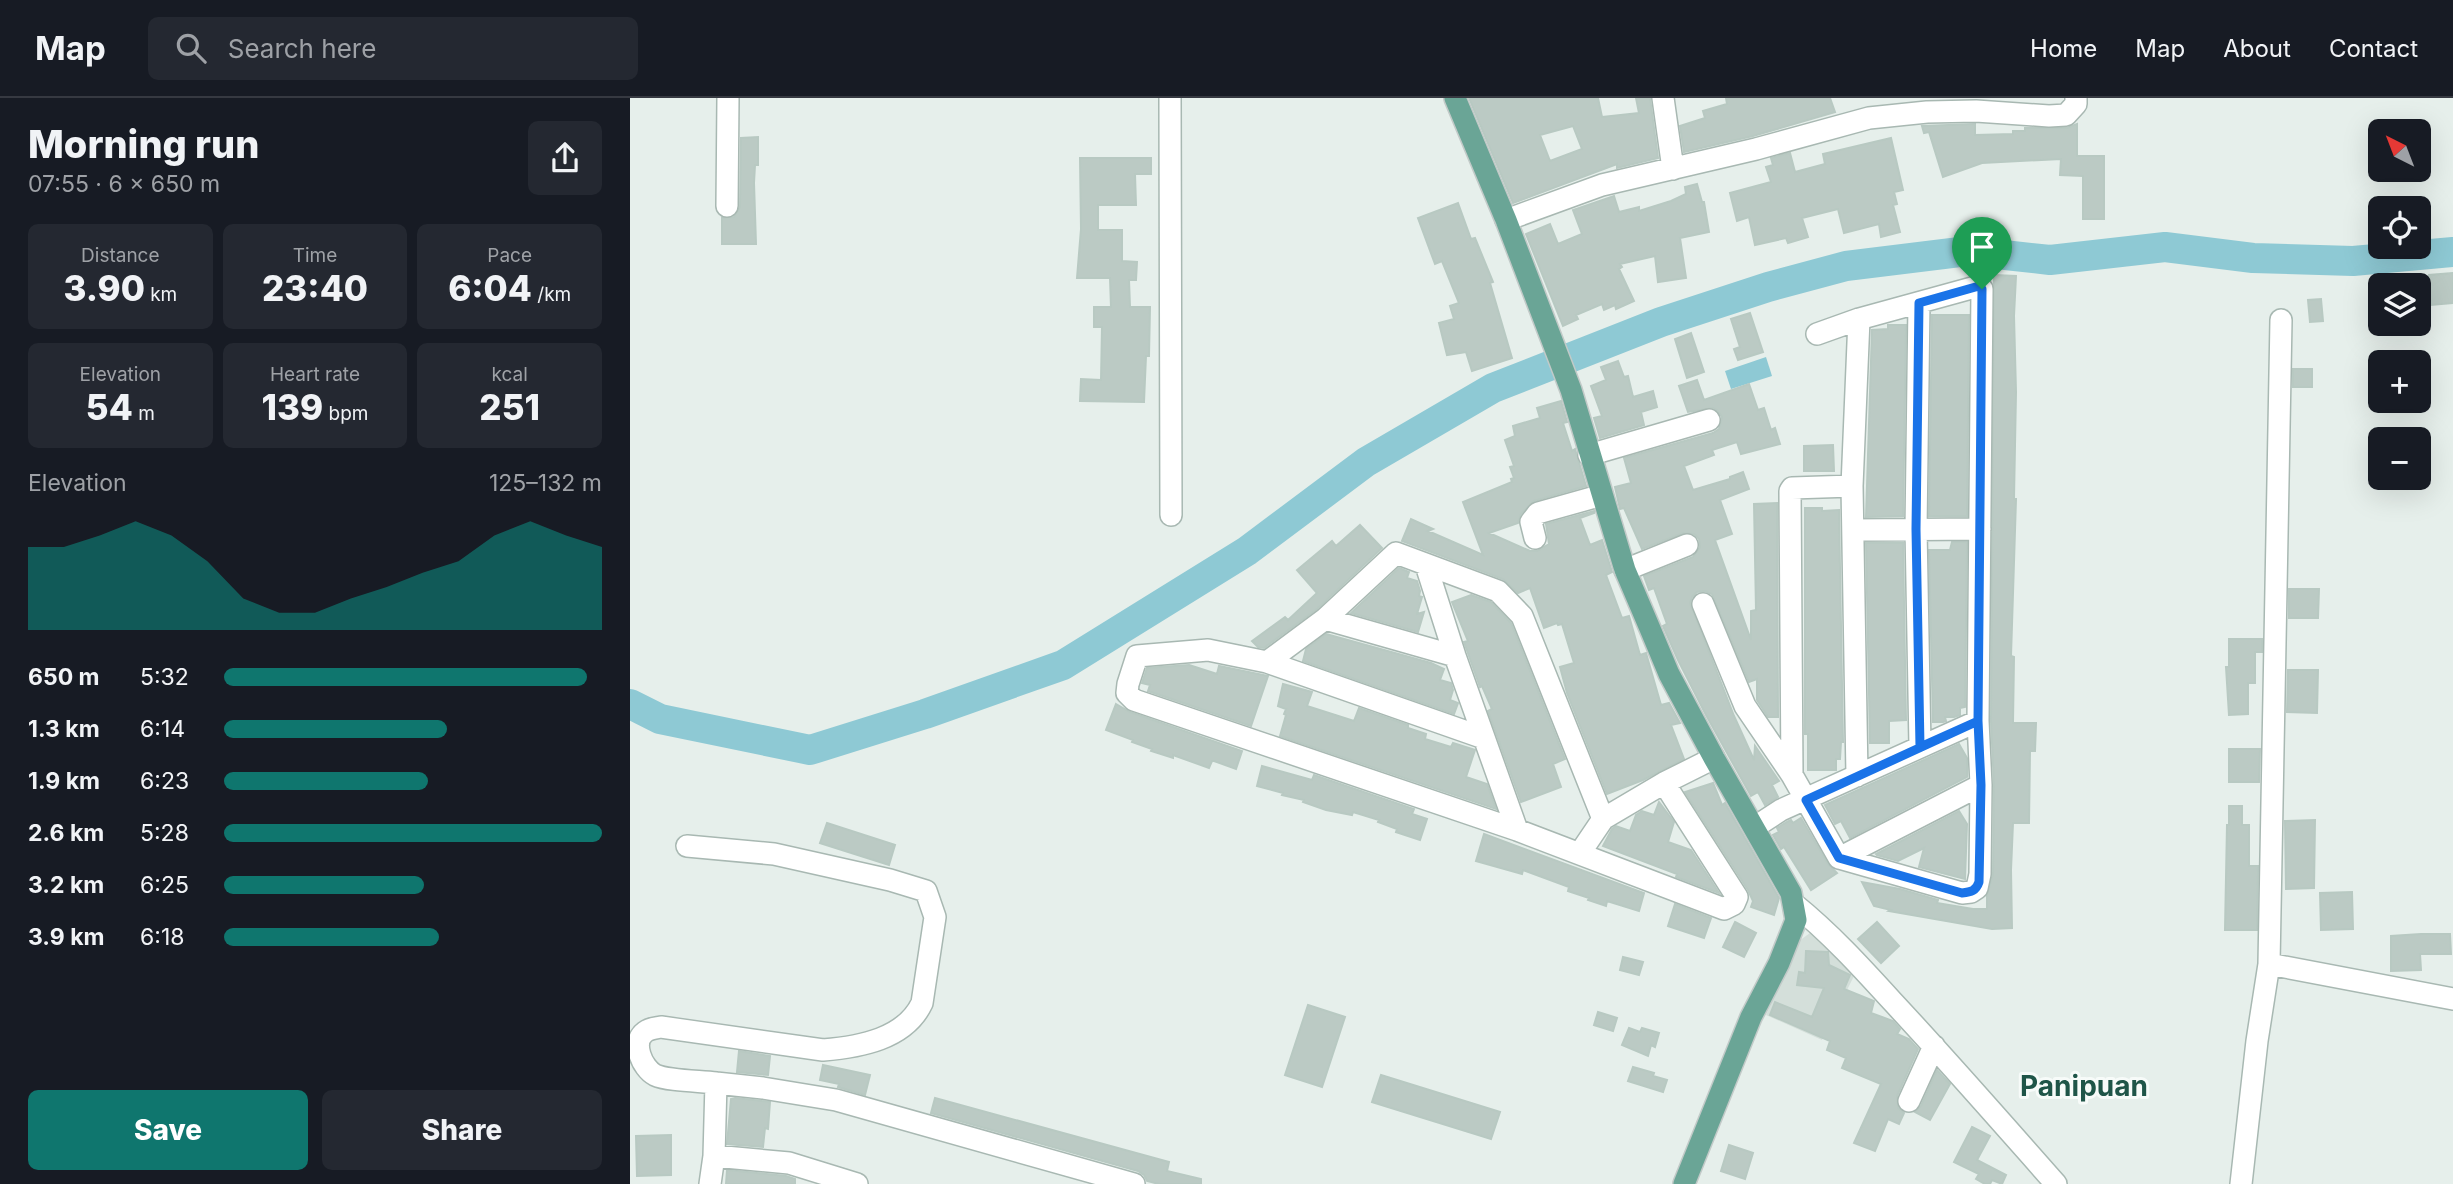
<!DOCTYPE html>
<meta charset="utf-8">
<style>
:root{--surface:#171b24;--page:#242831;--text:#f1f3f6;--muted:#9ea1a6;--line:#363941;--accent:#0f766e}
body{margin:0;font-family:Inter,sans-serif;background:var(--page);color:var(--text);height:100vh;display:flex;flex-direction:column;font-size:26px;white-space:nowrap}
*{box-sizing:border-box;margin:0}
p{font-size:23px;color:var(--muted)}
.icon{flex:none;width:38px;height:38px;fill:none;stroke:currentColor;stroke-width:2;stroke-linecap:round;stroke-linejoin:round}
.map{position:relative;flex:1;overflow:hidden}
.details{display:flex;flex-direction:column;background:var(--surface);width:630px}
.details>*{flex:none}
.needle{width:46px;rotate:318deg}
.tools{position:absolute;left:1738px;top:21px;display:grid;gap:14px}
.tools a{display:grid;place-items:center;width:63px;height:63px;border-radius:10px;background:var(--surface);box-shadow:0 7px 28px #0002;font-size:35px}
.pin{position:absolute;display:grid;place-items:center;width:60px;height:60px;color:#fff;margin:-72px -30px;border-radius:50% 50% 50% 0;rotate:-45deg;box-shadow:0 0 7px #0007}
.pin .icon{rotate:45deg}
.round{display:grid;place-items:center;flex:none;width:74px;height:74px;border-radius:10px;background:var(--page)}
.headline{display:flex;align-items:center;justify-content:space-between;height:119px;padding:0 28px}
h1{font-size:38px;font-weight:800;line-height:52px}
.figures{display:grid;grid-template-columns:repeat(3,1fr);gap:10px;height:119px;padding:7px 28px}
.figures div{display:grid;align-content:center;border-radius:10px;background:var(--page);text-align:center}
.figures b{font-size:35px;font-weight:800}
.figures small{font-size:19px;font-weight:400}
.figures p{font-size:19px}
.chart{height:196px;padding:14px 28px}
.chart p{display:flex;justify-content:space-between}
.chart svg{width:100%;height:126px;margin-top:7px;fill:var(--accent);opacity:.7}
.button{display:flex;gap:14px;margin-top:auto;padding:14px 28px}
.button a{flex:1;height:80px;border-radius:10px;background:var(--accent);color:#fff;font-size:28px;font-weight:800;line-height:80px;text-align:center}
.button a+a{background:var(--page);color:var(--text)}
ul{padding:0 28px;list-style:none;font-size:23px}
li{display:grid;grid-template-columns:112px 84px 1fr;align-items:center;height:52px}
li i{height:18px;border-radius:9px;background:var(--accent)}
header{display:flex;align-items:center;gap:42px;box-sizing:border-box;height:98px;padding:0 35px;background:var(--surface);border-bottom:2px solid var(--line)}
header strong{font-size:33px}
nav{display:flex;gap:38px;margin-inline-start:auto;font-size:24px}
.search{width:490px;height:63px;background:var(--page);display:flex;align-items:center;gap:18px;box-sizing:border-box;padding:0 24px;border-radius:10px;color:var(--muted);font-size:26px}
main{display:flex;flex:1;min-height:0}
.map>svg:first-child{display:block}
.built{fill:#d4dfda}
.water{fill:#8ec9d4}
.lines{fill:none;stroke-linecap:round;stroke-linejoin:round}
.river{stroke:#8ec9d4;stroke-width:30}
.building{fill:#bbcac4;stroke:#b8c9c2;stroke-width:2;fill-rule:evenodd}
.minor-casing{stroke:#a8b8b2;stroke-width:24}
.major-casing{stroke:#c2cac8;stroke-width:24}
.minor{stroke:#fff;stroke-width:21}
.major{stroke:#6aa596;stroke-width:21}
.route-casing{stroke:#fff;stroke-width:14}
.route{stroke:#1a73e8;stroke-width:9}
.labels{text-anchor:middle;stroke-width:6;stroke-linejoin:round;paint-order:stroke}
.quarter-label{font-size:28px;font-weight:bold;fill:#1f5548;stroke:#f7fbf9}
</style>
<header>
<strong>Map</strong>
<div class="search"><svg class="icon" aria-label="search" viewBox="0 0 24 24"><circle cx="10" cy="10" r="6"/><path d="M15 15l6 6"/></svg>Search here</div>
<nav><a>Home</a><a>Map</a><a>About</a><a>Contact</a></nav>
</header>
<main>
<section class="details">
<div class="headline"><div><h1>Morning run</h1><p>07:55 · 6 × 650 m</p></div><a class="round"><svg class="icon" aria-label="share" viewBox="0 0 24 24"><path d="M12 15V3M7 8l5-5 5 5M5 13v7h14v-7"/></svg></a></div>
<div class="figures">
<div><p>Distance</p><b>3.90<small> km</small></b></div>
<div><p>Time</p><b>23:40</b></div>
<div><p>Pace</p><b>6:04<small> /km</small></b></div>
</div>
<div class="figures">
<div><p>Elevation</p><b>54<small> m</small></b></div>
<div><p>Heart rate</p><b>139<small> bpm</small></b></div>
<div><p>kcal</p><b>251</b></div>
</div>
<div class="chart"><p><span>Elevation</span>125–132 m</p>
<svg viewBox="0 0 160 44" preserveAspectRatio="none"><path d="M0 44V15L10 15L20 11L30 6L40 11L50 20L60 33L70 38L80 38L90 33L100 29L110 24L120 20L130 11L140 6L150 11L160 15V44z"/></svg>
</div>
<ul>
<li><b>650 m</b>5:32<i style="width:96%"></i></li>
<li><b>1.3 km</b>6:14<i style="width:59%"></i></li>
<li><b>1.9 km</b>6:23<i style="width:54%"></i></li>
<li><b>2.6 km</b>5:28<i style="width:100%"></i></li>
<li><b>3.2 km</b>6:25<i style="width:53%"></i></li>
<li><b>3.9 km</b>6:18<i style="width:57%"></i></li>
</ul>
<div class="button"><a>Save</a><a>Share</a></div>
</section>
<div class="map">
<svg width="1823" height="1086" viewBox="0 0 1823 1086">
<rect width="100%" height="100%" fill="#e6efeb"/>
<!-- built -->
<path class="built" d="M1180,835L1189,836L1226,874L1192,942L1136,917L1169,843Z"/>
<!-- water -->
<path class="water" d="M1136,259L1142,278L1101,291L1095,273Z"/>
<g class="lines">
<!-- river -->
<path class="river" d="M0,606L30,621L180,652L295,616L433,567L617,453L736,364L863,290L1031,224L1138,189L1216,168L1338,153L1420,162L1535,149L1623,160L1723,163L1823,154"/>
</g>
<!-- building -->
<path class="building" d="M839,0H968L972,19L1009,15L1006,0H1020L1028,60L987,70V66L883,105ZM943,28L952,51L920,63L910,37Z
M1096,0H1200L1205,14L1123,38L1054,54L1050,28L1075,20L1073,13L1097,6Z
M1345,26V37L1383,36V33H1395V30H1437L1447,26V58H1474V121H1453V78L1430,77L1431,61L1352,65L1313,79L1299,34L1294,35L1292,28Z
M128,39V67H125L124,85L126,146H92V120L104,119L110,109L111,40Z
M1261,40L1273,92L1264,94L1267,106L1263,107L1270,134L1251,139L1249,126L1214,135L1208,111L1172,120L1178,139L1158,145L1156,140L1125,147L1119,119L1107,123L1100,95L1141,84L1136,69L1143,67L1141,60L1160,55L1165,74L1195,66L1193,56Z
M450,60H521V76H505L506,107H468V132H492V163L507,164L506,182H499L500,209H520L519,258H516L514,304L450,303L451,281L471,282L472,229H464V209H481L480,180H447L451,131Z
M1067,86L1072,104H1074L1079,134L1050,140L1056,180L1028,184L1025,158L990,166L992,169L989,171L1004,203L986,211L985,207L974,212L972,206L946,217L948,221L933,228L896,136L920,126L928,146L952,136L943,112L984,98L989,114L1009,109V113L1041,103L1056,96L1055,89Z
M828,105L841,141L845,140L863,184L860,185L882,260L842,273L836,254L817,257L809,225L824,221L820,208L829,205L812,163L805,166L788,120Z
M1823,175V205L1801,207L1799,177Z
M1364,177L1386,178L1384,218L1386,294L1384,401H1386L1381,558L1384,559L1383,625H1406L1405,653H1400L1399,725H1383L1381,772L1382,830L1362,831L1259,813L1261,812L1244,808L1232,784L1270,791L1308,802L1307,805L1343,811H1357V797L1363,776L1364,687L1361,623Z
M1691,201L1693,223L1680,224L1678,202Z
M1120,215L1133,254L1108,262L1104,251L1110,249L1101,221Z
M1302,217H1339L1337,418H1299Z
M1258,227H1276L1273,418L1236,419L1242,232L1258,231Z
M1061,235L1074,274L1057,280L1045,241Z
M988,263L994,279L998,278L1003,299L1023,293L1027,309L1011,314L1014,327L970,340L964,320L972,318L961,288L976,282L971,269Z
M1663,271H1682V289H1663Z
M1067,282L1074,302L1119,286L1128,312L1134,310L1141,332L1145,330L1150,346L1111,356L1107,344L1082,352L1084,357L1054,368L1063,392L1100,381V379L1113,374L1119,391L1090,402L1102,436L1085,442L1121,542V513L1126,512L1124,406L1147,405L1148,619H1138L1127,602V581L1119,584L1082,496L1075,493L1067,494L1062,499L1060,505L1104,618L1124,662L1125,648L1149,683L1142,687L1148,699L1135,707L1128,694L1121,698L1076,617L1048,562L1033,528L1037,526L1024,490L1019,492L1014,478L1063,459L1070,449L1069,441L1064,436L1053,435L1012,451L994,410L990,411L985,389L1001,385L994,360L1083,335L1089,331L1092,319L1088,313L1083,310L1058,314L1049,288Z
M931,303L937,324L933,325L942,353L945,351L956,388L904,403L891,416L888,425L859,435L900,453H907L919,446L916,426L964,413V415L950,420L960,447L972,442L982,474L976,477L992,520L999,518L1010,557L1016,555L1031,607L1039,605L1050,625L1041,627L1054,661L1013,682L977,696L937,595L930,569L944,565L932,526L928,527L927,525L914,530L900,490L888,495L873,481L772,443L781,421L803,431L798,433L853,457L833,404L882,384L881,381L884,380L880,369L884,368L875,342L885,338L883,328L910,320L907,310Z
M1203,347L1204,373H1174V348Z
M1175,410H1192V413L1209,412L1213,644H1211L1210,661H1206V672H1178V636H1175Z
M730,427L752,450L687,511L634,550L628,549L622,543L655,519L658,522L687,495L667,472L702,443L706,448Z
M1322,444H1337L1335,609L1330,610V617L1324,619H1315L1316,623L1313,624H1303L1299,452H1320Z
M1236,445H1273L1276,622L1259,623V645H1240Z
M769,470L779,474L777,480L787,483L790,493L789,498L792,499L787,516L794,514L788,534L721,515Z
M1659,491H1689L1688,520H1659Z
M841,497L861,504L881,525L935,661L923,666L931,689L891,704L858,613L862,611L852,588L850,589L834,544L838,543L822,504Z
M696,536L801,565L814,571L810,582L821,585L823,592L820,602L828,605L824,616L673,563L676,551Z
M1599,541H1632V554H1625V585H1618V616L1599,617L1596,569H1599Z
M559,567L587,576L589,568L638,578L621,628L518,593L520,587L512,585L517,570Z
M1658,572H1688L1687,615L1657,614Z
M653,586L682,594L677,608L724,623L729,610L778,627V630L796,636L795,641L821,649L823,645L845,652L836,679L857,686L866,711L650,638L656,617L654,616L656,611L648,608Z
M486,606L500,614L612,653L606,671L584,663H582L579,670L543,657V660L521,653L522,651L502,644L503,642L476,632Z
M1329,646L1337,660V679L1220,740L1211,723L1205,726L1195,707Z
M1599,651H1630L1629,684H1599Z
M632,668L682,682L684,677L784,711L782,716L797,721L790,742L766,734L767,731L748,724L749,722L723,714L722,717L696,712L673,704L674,702L652,697L653,695L627,688Z
M1083,685L1092,707L1095,705L1149,800L1144,817L1121,809L1123,803L1118,792L1055,694Z
M1029,704L1044,724L1038,744L1061,752L1089,795L1046,779L1047,776L973,748L982,731L986,728L1000,733L1006,717L1012,713L1024,717Z
M1599,708H1612V727H1619V768H1628L1627,832H1595L1597,727H1599Z
M1329,713L1337,726L1335,781L1289,769L1294,750L1268,763L1247,757L1246,756Z
M1171,720L1198,766L1207,775L1181,792L1154,749L1151,751L1143,737L1149,734L1147,730L1157,724L1161,722L1163,725Z
M1685,722L1684,790L1656,791L1655,723Z
M197,725L265,747L259,767L190,745Z
M854,736L1014,795L1009,813L977,803L976,808L958,802L959,800L938,793L939,789L893,772L892,776L846,763Z
M1722,794L1723,831L1691,832L1690,795Z
M1045,806L1081,820L1074,840L1038,828Z
M1105,824L1126,835L1114,859L1093,849Z
M1247,824L1269,848L1251,865L1228,841Z
M1791,836H1820L1821,856H1790L1791,872L1761,873V838Z
M1176,853L1198,854L1199,867L1220,877L1214,891L1244,903L1241,915L1263,923L1270,931L1267,936L1279,941L1288,951L1267,998L1268,1010L1274,1015L1269,1026L1258,1021L1245,1053L1224,1045L1251,986L1212,970L1216,960L1197,952L1200,943L1140,917L1145,904L1182,919L1194,890L1167,887L1169,874L1175,875Z
M993,859L1013,864L1009,877L990,872Z
M678,907L715,919L692,989L655,977Z
M968,914L987,920L983,933L964,927Z
M999,930L1010,934L1012,930L1029,935L1025,949L1021,947L1018,958L992,947Z
M109,953L140,958L138,977L107,974Z
M193,967L240,977L235,997L208,989L209,986L190,982Z
M1003,969L1024,975L1023,978L1037,982L1033,994L998,983Z
M1307,972L1320,986L1300,1022L1285,1014L1291,1008Z
M751,977L870,1014L861,1041L742,1004Z
M105,1000L140,1004L138,1031L135,1030L133,1049L97,1046L101,1001Z
M305,1000L539,1064L537,1073L571,1081V1086H529L517,1083L514,1077L508,1073L301,1015Z
M1342,1029L1360,1038L1347,1062L1376,1077L1372,1086L1362,1082L1360,1086H1355L1346,1081L1349,1076L1324,1064Z
M41,1037V1077L7,1078L6,1038Z
M1099,1047L1123,1055L1115,1081L1091,1073Z
M97,1072L156,1078L165,1081V1086H96Z"/>
<g class="lines">
<!-- minor casing -->
<g class="minor-casing">
<path id="minor" d="M540,0L541,417
M1033,0L1043,71
M97,108L98,0
M876,122L972,87L1126,51L1239,20L1297,14L1346,13L1419,18L1436,17L1446,6V0
M1289,205L1286,431L1290,649
M959,357L1079,322
M1223,432L1350,431
M905,440L901,424L908,415L972,397
M796,467L825,558L887,732
M995,472L1057,447
M1073,506L1115,608L1162,677L1209,760L1332,795L1341,794L1347,790L1350,776L1351,687L1348,623L1352,191L1349,188L1229,221L1187,236
M695,521L825,558
M637,564L695,521L766,455L868,493L892,518L973,721L950,755
M854,640L637,564L578,552L507,558L498,586L497,595L504,602L887,732L1094,811L1104,806L1107,799L1034,685
M1162,677L1160,393L1162,390L1222,388
M1227,678L1222,388L1229,221
M973,721L1034,685L1084,660
M1125,729L1151,712L1348,623
M57,748L144,756L260,782L296,793L305,819L292,905C275,941 230,949 193,952L31,929C26,930 20,930 15,934C1,944 12,970 25,977C38,983 70,983 86,985
M1209,760L1351,687
M1164,806C1200,835 1231,869 1262,903C1318,963 1372,1025 1426,1086
M1639,866L1823,901
M1279,1003L1304,948
M84,1058L159,1065L227,1086
M80,1086L84,1058L86,985L133,990L206,1002L504,1086
M1611,1086L1627,943L1639,866L1651,222"/>
</g>
<!-- major casing -->
<g class="major-casing">
<path id="major" d="M825,0L876,122L941,292L995,472L1021,533L1039,576L1084,660L1161,795L1166,822L1149,865L1121,919L1054,1086"/>
</g>
<!-- minor -->
<use href="#minor" class="minor"/>
<!-- major -->
<use href="#major" class="major"/>
</g>
<g class="lines">
<!-- route casing -->
<g class="route-casing">
<path id="route" d="M1352,191L1348,623L1176,702L1209,760L1332,795C1341,794 1346,793 1349,784L1351,687L1348,623L1290,649L1286,431L1289,205L1349,188L1352,191"/>
</g>
<!-- route -->
<use href="#route" class="route"/>
</g>
<g class="labels">
<!-- quarter labels -->
<g class="quarter-label">
<text x="1454" y="998">Panipuan</text>
</g>
</g>
</svg>
<div class="tools">
<a><svg class="needle" viewBox="-14 -14 28 28"><path d="M0-13l5 13h-10z" fill="#e53935"/><path d="M0 13l5-13h-10z" fill="#9ea1a6"/></svg></a>
<a><svg class="icon" aria-label="locate" viewBox="0 0 24 24"><circle cx="12" cy="12" r="6"/><path d="M12 2v4M12 18v4M2 12h4M18 12h4"/></svg></a>
<a><svg class="icon" aria-label="layers" viewBox="0 0 24 24"><path d="M12 4l9 5-9 5-9-5zM3 14l9 5 9-5"/></svg></a>
<a>+</a>
<a>−</a>
</div>
<div class="pin" style="left:1352px;top:191px;background:#1e9e55"><svg class="icon" aria-label="arrive" viewBox="0 0 24 24"><path d="M6 21V4h12l-3 4 3 4H6"/></svg></div>
</div>
</main>
